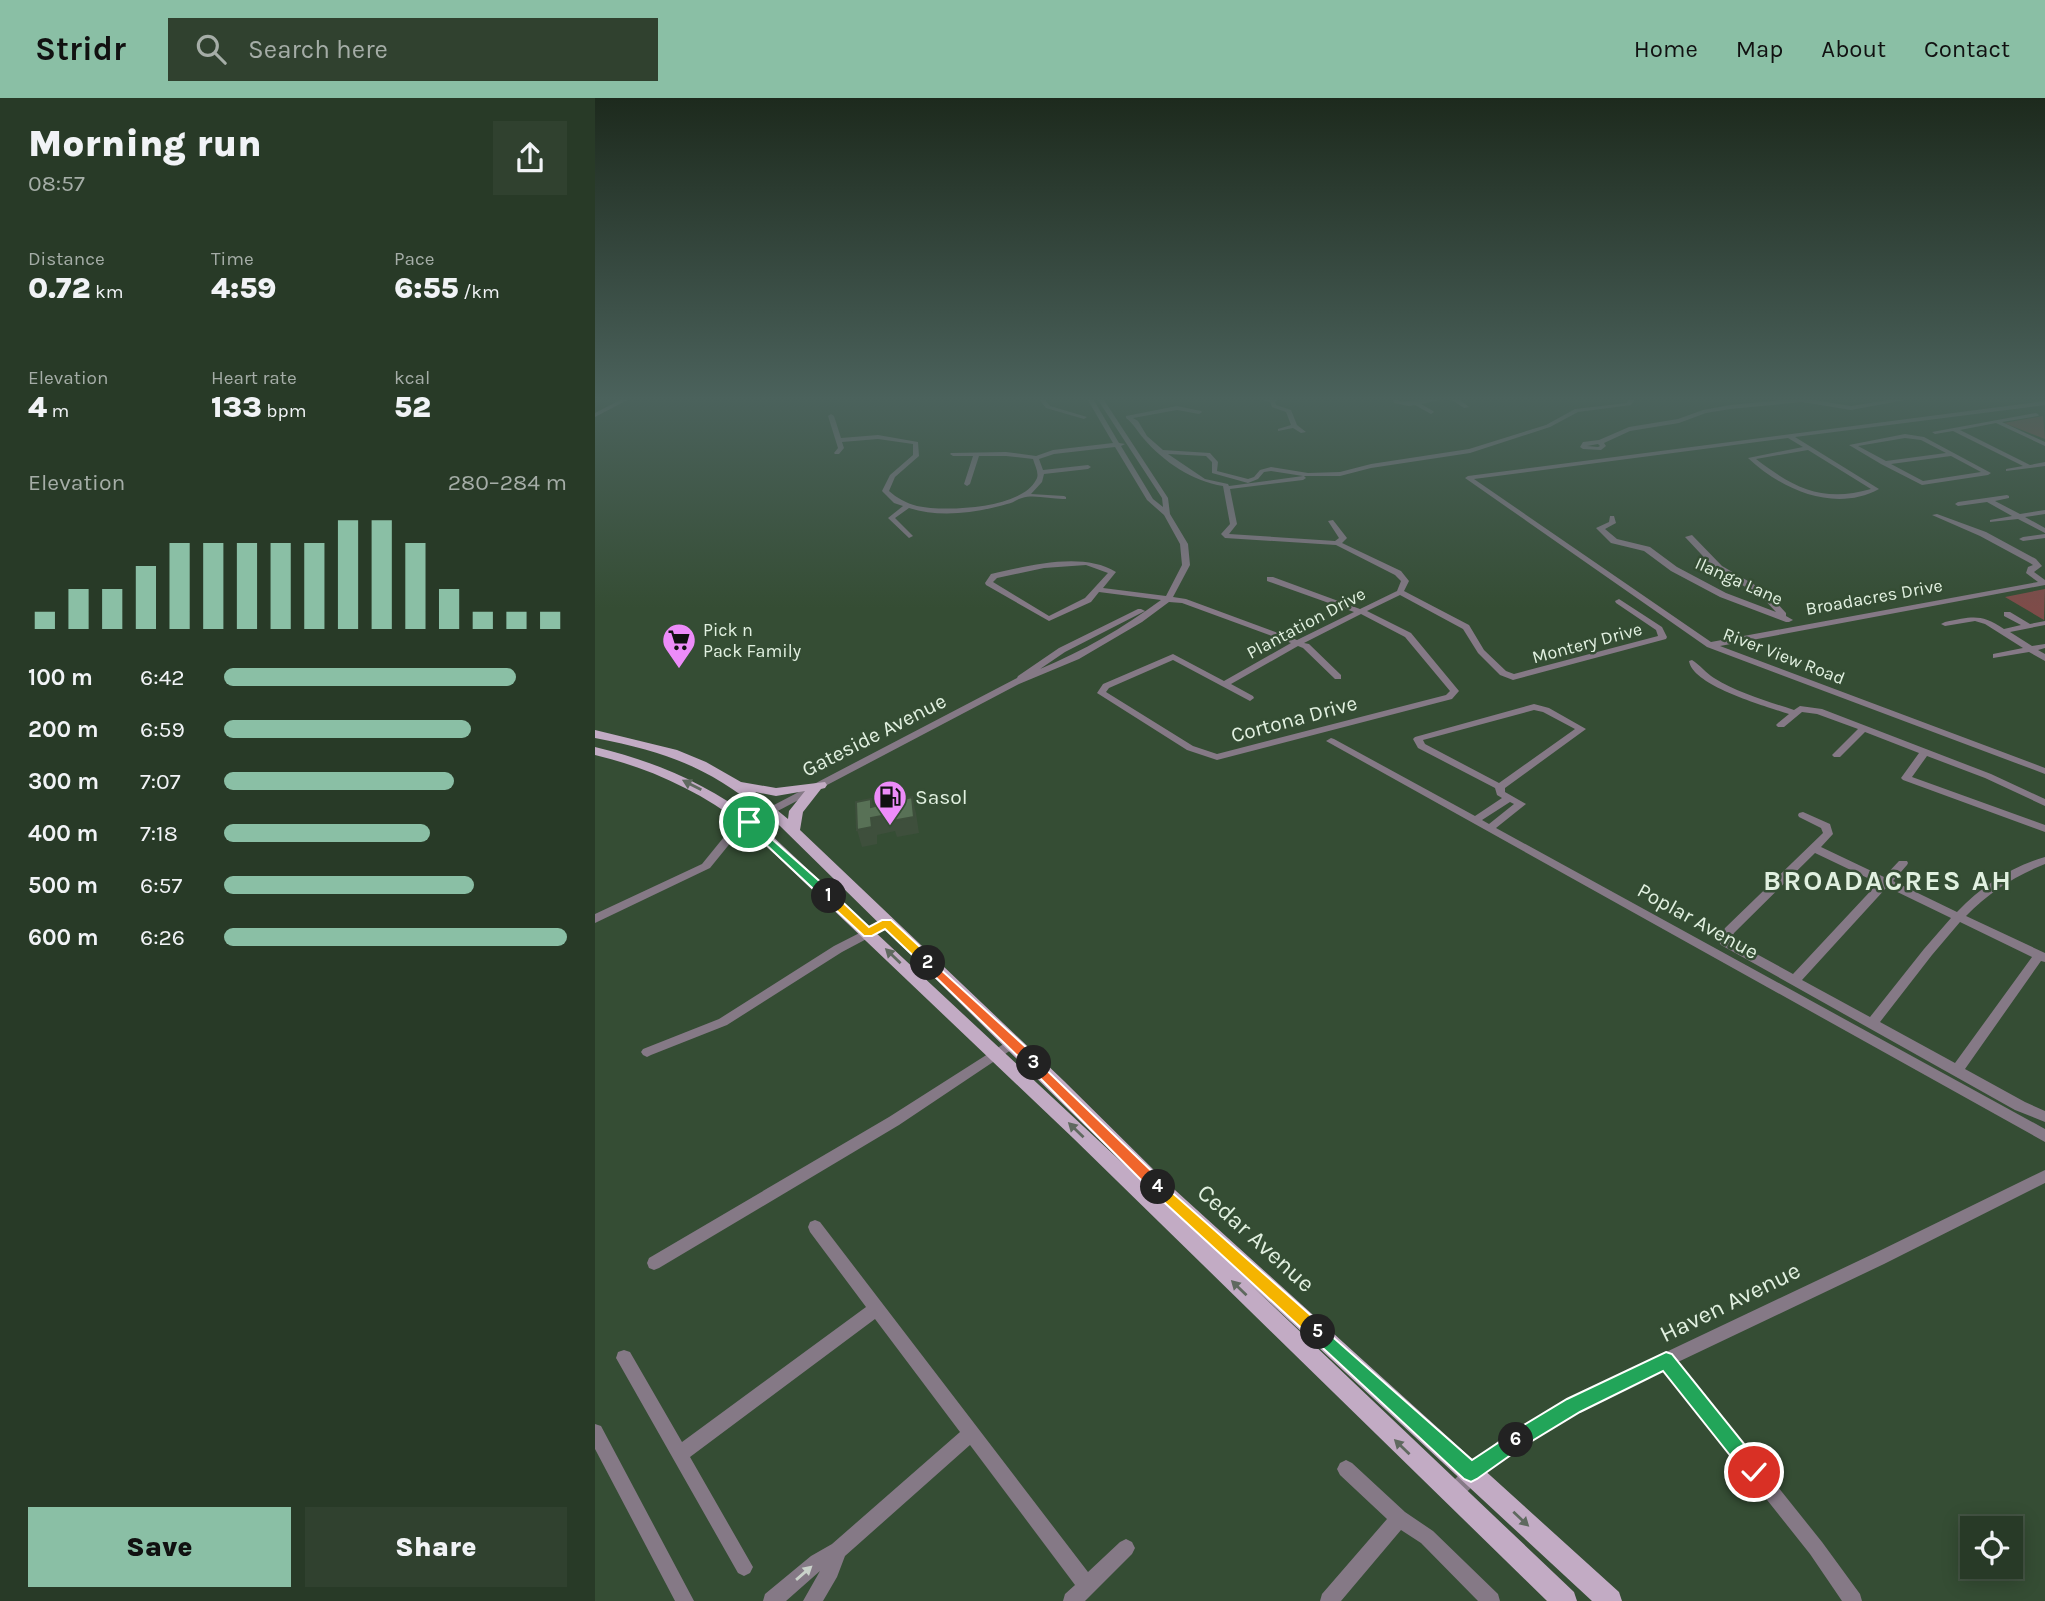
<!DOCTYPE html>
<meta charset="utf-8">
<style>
:root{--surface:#283a27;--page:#30412f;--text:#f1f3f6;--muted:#a5ada7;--line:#445444;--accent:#8abfa5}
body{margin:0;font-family:Karla,sans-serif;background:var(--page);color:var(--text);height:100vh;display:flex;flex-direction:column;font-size:26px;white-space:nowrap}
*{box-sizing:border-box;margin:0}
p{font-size:23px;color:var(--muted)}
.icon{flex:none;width:38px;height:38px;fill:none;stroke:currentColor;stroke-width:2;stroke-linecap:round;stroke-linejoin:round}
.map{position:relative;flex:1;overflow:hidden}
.sheet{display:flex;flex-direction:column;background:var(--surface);width:595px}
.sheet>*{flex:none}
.tools{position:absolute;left:1365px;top:1418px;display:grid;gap:14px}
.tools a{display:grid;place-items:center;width:63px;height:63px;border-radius:0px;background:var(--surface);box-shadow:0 4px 18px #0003,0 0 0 2px var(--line);font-size:35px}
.pin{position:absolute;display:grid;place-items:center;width:60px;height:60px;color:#fff;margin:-30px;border:4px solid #fff;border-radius:50%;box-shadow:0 2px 7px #0007}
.km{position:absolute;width:35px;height:35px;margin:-18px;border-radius:50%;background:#222;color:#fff;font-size:19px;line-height:35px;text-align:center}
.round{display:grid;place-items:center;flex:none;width:74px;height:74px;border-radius:0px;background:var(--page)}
.headline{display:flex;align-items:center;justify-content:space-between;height:119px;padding:0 28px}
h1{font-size:38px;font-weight:800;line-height:52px}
.metrics{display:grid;grid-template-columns:repeat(3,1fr);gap:10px;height:119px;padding:7px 28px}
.metrics div{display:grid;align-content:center}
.metrics b{font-size:30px;font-weight:800}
.metrics small{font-size:19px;font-weight:400}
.metrics p{font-size:19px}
.chart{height:196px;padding:14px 28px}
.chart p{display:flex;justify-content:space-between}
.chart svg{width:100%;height:126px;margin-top:7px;stroke:var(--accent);stroke-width:6}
.cta{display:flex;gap:14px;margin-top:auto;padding:14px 28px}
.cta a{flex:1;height:80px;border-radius:0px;background:var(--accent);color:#111;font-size:28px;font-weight:800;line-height:80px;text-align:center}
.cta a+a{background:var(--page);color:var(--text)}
ul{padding:0 28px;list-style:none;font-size:23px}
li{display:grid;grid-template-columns:112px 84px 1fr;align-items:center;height:52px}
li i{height:18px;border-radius:9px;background:var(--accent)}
header{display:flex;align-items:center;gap:42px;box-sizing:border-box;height:98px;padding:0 35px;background:var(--accent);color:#111}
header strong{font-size:33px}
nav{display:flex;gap:38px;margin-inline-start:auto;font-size:24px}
.search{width:490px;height:63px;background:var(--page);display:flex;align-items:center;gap:18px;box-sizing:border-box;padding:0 24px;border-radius:0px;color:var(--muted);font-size:26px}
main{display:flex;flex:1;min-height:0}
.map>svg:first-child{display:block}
.green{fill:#7e4c49}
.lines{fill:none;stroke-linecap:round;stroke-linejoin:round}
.minor{fill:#857986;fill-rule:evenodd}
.major{fill:#c2abc4;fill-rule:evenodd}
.shaded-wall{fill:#3e4f3c}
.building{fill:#587156;stroke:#3e4f3c;stroke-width:2}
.oneway{fill:#5f695f}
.oneway2{fill:#cad2ca}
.split-1{fill:#22a559;stroke:#fff;stroke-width:2}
.split-2{fill:#f5b400;stroke:#fff;stroke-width:2}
.split-3{fill:#f0652b;stroke:#fff;stroke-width:2}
.split-4{fill:#f0652b;stroke:#fff;stroke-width:2}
.split-5{fill:#f5b400;stroke:#fff;stroke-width:2}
.split-6{fill:#22a559;stroke:#fff;stroke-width:2}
.split-7{fill:#22a559;stroke:#fff;stroke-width:2}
.labels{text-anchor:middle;stroke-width:5;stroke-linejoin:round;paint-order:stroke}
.far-street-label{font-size:18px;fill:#e1f0e0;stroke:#354d34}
.far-poi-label{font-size:18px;fill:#e1f0e0;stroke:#354d34;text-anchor:start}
.street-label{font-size:21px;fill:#e1f0e0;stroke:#354d34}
.poi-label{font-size:21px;fill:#e1f0e0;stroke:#354d34;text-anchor:start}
.near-street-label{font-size:24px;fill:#e1f0e0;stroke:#354d34}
.district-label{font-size:28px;font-weight:bold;letter-spacing:2px;fill:#e1f0e0;stroke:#354d34}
</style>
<header>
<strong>Stridr</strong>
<div class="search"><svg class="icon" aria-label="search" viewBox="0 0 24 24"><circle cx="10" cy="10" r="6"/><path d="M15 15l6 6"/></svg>Search here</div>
<nav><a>Home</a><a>Map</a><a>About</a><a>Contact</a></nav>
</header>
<main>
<section class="sheet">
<div class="headline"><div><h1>Morning run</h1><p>08:57</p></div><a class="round"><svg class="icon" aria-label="share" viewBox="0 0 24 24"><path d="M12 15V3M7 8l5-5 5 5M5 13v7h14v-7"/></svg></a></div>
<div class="metrics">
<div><p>Distance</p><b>0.72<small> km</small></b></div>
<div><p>Time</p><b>4:59</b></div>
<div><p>Pace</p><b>6:55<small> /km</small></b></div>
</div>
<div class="metrics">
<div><p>Elevation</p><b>4<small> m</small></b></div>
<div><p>Heart rate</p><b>133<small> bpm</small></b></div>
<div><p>kcal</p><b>52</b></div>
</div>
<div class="chart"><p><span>Elevation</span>280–284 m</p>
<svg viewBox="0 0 160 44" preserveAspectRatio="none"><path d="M5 44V38M15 44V30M25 44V30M35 44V22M45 44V14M55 44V14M65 44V14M75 44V14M85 44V14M95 44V6M105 44V6M115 44V14M125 44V30M135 44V38M145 44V38M155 44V38"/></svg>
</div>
<ul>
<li><b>100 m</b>6:42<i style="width:85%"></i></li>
<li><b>200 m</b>6:59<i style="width:72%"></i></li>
<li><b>300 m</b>7:07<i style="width:67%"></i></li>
<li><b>400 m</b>7:18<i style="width:60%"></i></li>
<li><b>500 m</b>6:57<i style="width:73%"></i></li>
<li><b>600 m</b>6:26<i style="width:100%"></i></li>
</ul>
<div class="cta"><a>Save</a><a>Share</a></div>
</section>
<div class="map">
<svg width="1450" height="1503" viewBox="0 0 1450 1503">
<rect width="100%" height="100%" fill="#354d34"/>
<!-- green -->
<path class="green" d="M1448,318L1450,341L1409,325Z
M1450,491L1449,522L1410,499Z"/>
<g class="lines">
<!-- minor -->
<path class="minor" d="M31,299H38L0,319V315Z
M442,299H448L455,308L492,319L489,321L451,310Z
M491,299H497L524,345L530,346L526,348L558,401L568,409L567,400L501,299H507L573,400L575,416L593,446L595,467L578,499L591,501L702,542L759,514L672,483V479H678L765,511L802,493L806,483L800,477L741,447L630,440L626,436L635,426L628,388C597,383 569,364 549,341C542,333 539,326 531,320V318L582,308L606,313L607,314L604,316L582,312L538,320L543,323L552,338L568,352L615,355L623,364L622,373L653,381L659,379L665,372L676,369L713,375L745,374L776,366L874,351L951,327L980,311L1032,305L1035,299H1041L1036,307L983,314L955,329L875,355L776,370L745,378H709L711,380L708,382L635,391L642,426L634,436L740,443L744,440L733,423L738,422L752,440L747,445L806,473L814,483L809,493L874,527L889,552L911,573L919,576L1063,538L1061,532L1021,505L1020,503L1024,501L1067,529L1072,539L1071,541L918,582L905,577L883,555L868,531L805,497L772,513L816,535L864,593L857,601L622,662L592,652L502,595L508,586L578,556L629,583L696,545L587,505L574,504L547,524L484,561L424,586L158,726L141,738L115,770L0,825V816L107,766L133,734L150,722L422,580L423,578L464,550L543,511H546L550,513L470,554L445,571C488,553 528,530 566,502L504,494L496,504L454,523L391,487L390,485L396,476C433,468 487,453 521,474L508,490L571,498L587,467L585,446L569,417L552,402L520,349L459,356L444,361L448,372L493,367L496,369L493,371L449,376L447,384L436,396L469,398L471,399V401C458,402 440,396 427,400C422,401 418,405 412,406C381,415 345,420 314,410L300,420L318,438L314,440L293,420L308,408L299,405L287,393L295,377L318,357V346L283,341L247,344L249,350L244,356H240L239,355L243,350L233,318L236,316L239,318L246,340L283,337L323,344L324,358L300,379L294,393C302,400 311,405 322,408C350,414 426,411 441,382C445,376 440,368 438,361L411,358H384L375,386L372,388L369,386L378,358H358L355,356L356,355L411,354L441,358L458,352L518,345ZM573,356L611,358L617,364V375L653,385L663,381L669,374L676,373L708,378L634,388L633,386L610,381ZM491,467L513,475L512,476L490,500L454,518L398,484L402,480L449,470ZM766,516L810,539L855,593L851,597L622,656L598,648L511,594L514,590L578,562L655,603L659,600L658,598L636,586L703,548L708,550L740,581H746V577L714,546L709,545Z
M656,299L676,301L679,299H686L680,304L681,307L696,312L702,327L711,334L706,335L698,330L683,333V331L696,327L691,314L677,309L675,304Z
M797,299H803L804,303C821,305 845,294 860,299C865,301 870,306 874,309L869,310L854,300L826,306L838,313L839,314L836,316L820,307L814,308L799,305Z
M1312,299H1326L1256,312L1207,304L1135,311L1111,315L1084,325L1035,333L1009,345L1011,348L1006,352L988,351L985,349L988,344L1004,342L1034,329L1083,321L1108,312L1135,307L1207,300L1256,308ZM1003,346L1005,348L1003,349L992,348Z
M1450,303V307L1200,339L1284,391C1240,415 1187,392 1153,360L1208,349L1193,340L879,381L1116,544L1443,484L1431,475L1433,469L1438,467L1435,465L1385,438L1337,417L1342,416L1391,434L1441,461L1447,468L1439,474L1450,482V487L1125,548L1450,670V676L1112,549L870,380L873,378ZM1213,352L1276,391C1228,405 1199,390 1161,361Z
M1441,315L1444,317L1443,318L1407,324L1450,344V348L1401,325L1365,332L1435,367L1450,364V368L1411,373V371L1428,368L1358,333L1340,336L1337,334Z
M1310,336L1329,339L1396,375L1393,377L1327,387L1286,366L1254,347ZM1310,340L1326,342L1351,355L1291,363L1263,348ZM1356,358L1386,374L1328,383L1296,366Z
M1412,397L1414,398V400L1400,403L1425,416L1450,412V416L1430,419L1450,430V435L1423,421L1395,424V422L1417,418L1392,404L1363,408L1360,406L1363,404Z
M1015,418H1019L1021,425L1010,431L1022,441L1055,449L1082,469L1131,495L1181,514L1166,498L1121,472L1090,439L1097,437L1127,468L1172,494L1191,515V518L1198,522L1194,524H1191L1125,499L1076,473L1049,453L1016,445L1001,430L1014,424Z
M1450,436V440L1428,443L1424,441L1428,439Z
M1409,514H1415L1435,526L1450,523V527L1415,534L1437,548L1450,546V550L1443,552L1450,556V563L1434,554L1398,560V556L1428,550L1390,526L1380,523L1350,528L1346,526L1350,524C1377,519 1385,515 1409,531L1426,527L1409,518Z
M1097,562C1105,567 1111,575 1119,580C1143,595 1172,603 1199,612L1205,608L1227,611L1396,676L1450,701V708L1390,680L1332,658L1317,679L1450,727V734L1308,682L1306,680L1324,655L1270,634L1245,659H1239L1237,657L1263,631L1222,616L1207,614L1189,629H1183L1181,627L1183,625L1194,616C1170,608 1098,588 1094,563Z
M939,606L954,610L991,631L910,690V694L931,706L901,730L1450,1031V1044L731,643L736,640L739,641L880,718L907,700L902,697L900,690L823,650L818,641L820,639ZM939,612L948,614L980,631L904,685L830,646L828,642ZM915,704L919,706L894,726L887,722Z
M1208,714L1235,726L1238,736L1226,749L1289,779L1304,763H1312L1313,765L1312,767L1298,783L1362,814C1387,788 1416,769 1450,759V766C1420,778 1394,794 1371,818L1450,855V864L1446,863L1370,971L1430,1004L1450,1013V1024L1420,1012L1126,847L1124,844L1130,830L1228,735L1226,730L1204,719L1203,717L1204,715ZM1220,755L1283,785L1198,876L1136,842L1139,835ZM1292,789L1356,820L1329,851L1275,919L1207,882ZM1365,824L1437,859L1360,965L1285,924L1337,857Z
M292,821L296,822L298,825L296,828L247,854L132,927L56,957L52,959L48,957L46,954L48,951L124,921L239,848Z
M418,940L422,942L424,945L422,948L304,1027L64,1170L59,1172L54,1170L52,1165L54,1160L294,1019Z
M1450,1072V1085L1289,1166L1083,1264L1227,1444L1265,1496L1267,1503H1247L1215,1456L1068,1271C1017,1295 965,1319 919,1352C909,1359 899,1368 889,1376C879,1385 870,1399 857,1405L851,1402L848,1396L851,1390L877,1364L907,1340L972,1301L1278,1156Z
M220,1122L225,1124L493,1474L525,1444L531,1441L537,1444L540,1450L537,1456L490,1503H468L470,1496L480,1487L375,1347L250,1458L242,1479L228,1503H208L225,1473L191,1503H168L170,1496L216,1458L237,1446L365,1334L280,1221L95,1359L158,1469L155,1475L149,1478L143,1475L21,1260L23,1254L29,1252L35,1254L87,1344L271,1209L215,1134L213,1129L215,1124Z
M0,1326L6,1328L99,1503H80L0,1351Z
M751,1362L757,1365L810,1414L838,1433L903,1496L905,1503H883L826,1445L806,1432L746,1503H725L727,1496L792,1421L745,1377L742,1371L745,1365Z"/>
<!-- major -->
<path class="major" d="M0,632L82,652L111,664L146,684L181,690L230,684L232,687L230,690L226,691L208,714L205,732L469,983L570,1083L1024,1494L1027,1503H997L655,1186L979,1494L982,1503H952L478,1040L149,727C104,693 55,670 0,657V649C59,663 110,685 159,721L533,1070L185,728C121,673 82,656 0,640ZM210,693L194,713L193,721L160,694L181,698Z"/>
</g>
<!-- shaded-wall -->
<path class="shaded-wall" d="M317,699L321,715L324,735L302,739L300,733L282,737V746L267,749L262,732L276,720V701L281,718Z"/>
<!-- building -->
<path class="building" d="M317,699L319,719L297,723V716L276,720L277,729L262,732L261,704L276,701V709Z"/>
<!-- one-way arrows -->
<defs><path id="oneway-solid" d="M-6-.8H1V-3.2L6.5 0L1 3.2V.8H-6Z" transform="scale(1.75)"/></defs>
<g class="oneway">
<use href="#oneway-solid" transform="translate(97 687) rotate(-153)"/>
<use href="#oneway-solid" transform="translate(298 858) rotate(-136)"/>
<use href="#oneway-solid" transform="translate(481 1032) rotate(-136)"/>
<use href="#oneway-solid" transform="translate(644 1190) rotate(-136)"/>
<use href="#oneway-solid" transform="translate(807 1349) rotate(-136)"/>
<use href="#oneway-solid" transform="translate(926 1421) rotate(43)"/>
</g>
<use class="oneway2" href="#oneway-solid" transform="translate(209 1475) rotate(-41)"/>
<!-- sky -->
<linearGradient id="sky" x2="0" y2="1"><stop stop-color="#1d2a1d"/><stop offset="0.59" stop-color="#4b625c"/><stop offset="1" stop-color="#4b625c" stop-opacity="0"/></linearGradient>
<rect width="1450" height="510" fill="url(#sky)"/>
<!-- split-1 -->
<path class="split-1" d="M154,721L238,795V801H229L150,727L148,724Z"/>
<!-- split-2 -->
<path class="split-2" d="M229,795H238L274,829L287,822H296L338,861V868H329L290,831L277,838H269L229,801Z"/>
<!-- split-3 -->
<path class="split-3" d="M333,860L444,961V969H434L329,868L327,865Z"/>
<!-- split-4 -->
<path class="split-4" d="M439,960L568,1084V1094H558L434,969V961Z"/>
<!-- split-5 -->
<path class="split-5" d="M563,1082L729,1229L732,1234L729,1240H717L558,1094L555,1089Z"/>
<!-- split-6 -->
<path class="split-6" d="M723,1226L877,1362L921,1333L927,1336L930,1342L927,1349L882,1381L876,1384L869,1381L717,1240L715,1234Z"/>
<!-- split-7 -->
<path class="split-7" d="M1071,1254L1077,1256L1166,1367L1169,1374L1166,1380L1159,1383L1153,1380L1068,1273L985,1314L927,1349L921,1351L914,1349L911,1342L914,1336L972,1301Z"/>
<!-- icons -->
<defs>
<g id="supermarket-pin" transform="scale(1.75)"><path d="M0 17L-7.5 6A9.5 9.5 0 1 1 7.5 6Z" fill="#ed8cf9" stroke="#354d34"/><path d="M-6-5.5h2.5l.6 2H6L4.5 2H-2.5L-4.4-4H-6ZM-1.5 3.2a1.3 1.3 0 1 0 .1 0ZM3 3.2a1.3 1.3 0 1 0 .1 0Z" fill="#111"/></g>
<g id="fuel-pin" transform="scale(1.75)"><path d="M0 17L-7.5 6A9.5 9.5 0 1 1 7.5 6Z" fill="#ed8cf9" stroke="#354d34"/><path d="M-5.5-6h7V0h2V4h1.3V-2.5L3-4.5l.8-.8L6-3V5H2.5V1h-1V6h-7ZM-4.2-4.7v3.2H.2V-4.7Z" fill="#111"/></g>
</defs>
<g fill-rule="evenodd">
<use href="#supermarket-pin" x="84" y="542"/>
<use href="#fuel-pin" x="295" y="699"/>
</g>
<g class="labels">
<!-- far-street labels -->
<g class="far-street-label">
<text transform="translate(1144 483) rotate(24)" y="6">Ilanga Lane</text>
<text transform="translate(1279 499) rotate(-10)" y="6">Broadacres Drive</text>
<text transform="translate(711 525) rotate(-28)" y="6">Plantation Drive</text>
<text transform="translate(992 545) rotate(-15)" y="6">Montery Drive</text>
<text transform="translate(1189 558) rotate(21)" y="6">River View Road</text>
</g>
<!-- far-poi labels -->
<g class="far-poi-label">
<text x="108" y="538">Pick n<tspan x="108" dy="21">Pack Family</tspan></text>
</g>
<!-- street labels -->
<g class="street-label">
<text transform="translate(699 621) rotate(-15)" y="7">Cortona Drive</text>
<text transform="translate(279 637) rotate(-27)" y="7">Gateside Avenue</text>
<text transform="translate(1103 823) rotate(29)" y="7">Poplar Avenue</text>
</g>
<!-- poi labels -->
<g class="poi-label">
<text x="320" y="706">Sasol</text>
</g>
<!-- near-street labels -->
<g class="near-street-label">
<text transform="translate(661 1140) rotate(42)" y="8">Cedar Avenue</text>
<text transform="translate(1135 1204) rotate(-26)" y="8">Haven Avenue</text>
</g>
<!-- district labels -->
<g class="district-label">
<text x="1293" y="792">BROADACRES AH</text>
</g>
</g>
</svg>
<div class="tools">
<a><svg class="icon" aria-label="locate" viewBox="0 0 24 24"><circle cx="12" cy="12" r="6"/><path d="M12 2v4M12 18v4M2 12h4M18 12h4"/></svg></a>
</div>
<div class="pin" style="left:154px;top:724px;background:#1e9e55"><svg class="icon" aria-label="arrive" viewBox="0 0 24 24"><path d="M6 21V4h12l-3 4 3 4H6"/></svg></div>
<div class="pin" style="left:1159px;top:1374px;background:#d93025"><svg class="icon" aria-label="check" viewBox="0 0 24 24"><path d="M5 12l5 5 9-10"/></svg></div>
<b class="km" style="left:234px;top:798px">1</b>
<b class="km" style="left:333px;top:865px">2</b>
<b class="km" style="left:439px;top:965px">3</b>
<b class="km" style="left:563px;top:1089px">4</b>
<b class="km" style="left:723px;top:1234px">5</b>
<b class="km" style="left:921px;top:1342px">6</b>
</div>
</main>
